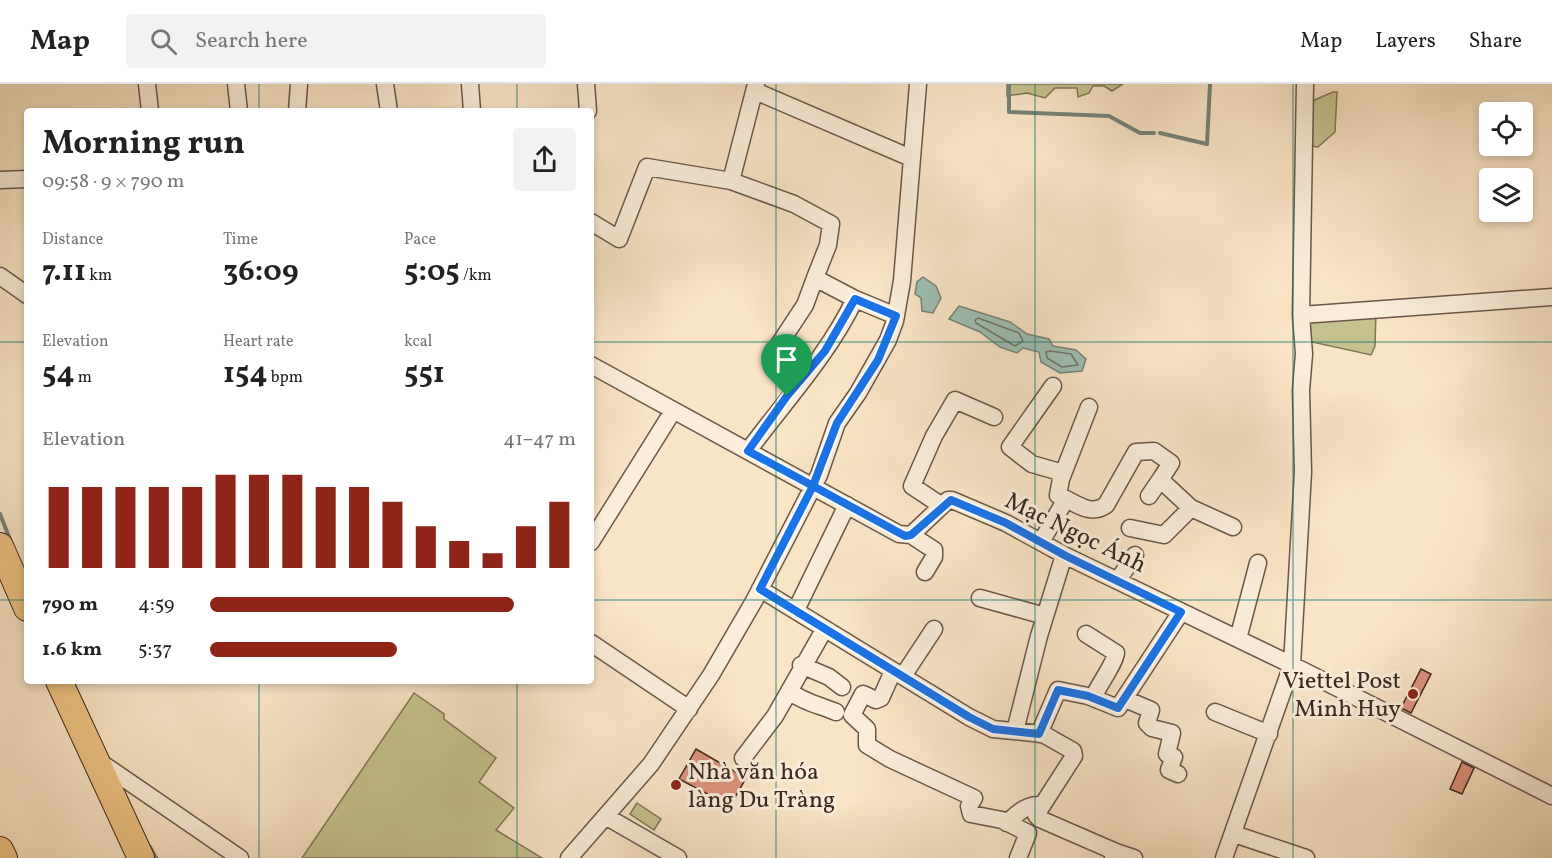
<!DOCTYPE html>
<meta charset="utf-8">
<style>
:root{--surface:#fff;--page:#f2f2f2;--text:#222;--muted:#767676;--line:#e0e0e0;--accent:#8f2418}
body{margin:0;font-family:Vollkorn,serif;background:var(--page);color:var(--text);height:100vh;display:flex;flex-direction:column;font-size:22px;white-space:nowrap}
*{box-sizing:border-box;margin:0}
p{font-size:20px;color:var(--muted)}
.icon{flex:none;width:33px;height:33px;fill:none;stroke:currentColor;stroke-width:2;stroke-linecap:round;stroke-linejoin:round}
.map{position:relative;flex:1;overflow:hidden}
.panel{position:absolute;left:24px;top:24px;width:570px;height:576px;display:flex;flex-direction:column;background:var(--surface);border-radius:6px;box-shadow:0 3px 9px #0003}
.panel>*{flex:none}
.fabs{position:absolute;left:1479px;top:18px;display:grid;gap:12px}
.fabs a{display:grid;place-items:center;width:54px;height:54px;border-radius:6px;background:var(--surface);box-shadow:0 3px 9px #0003;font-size:30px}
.pin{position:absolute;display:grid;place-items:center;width:51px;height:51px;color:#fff;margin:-62px -26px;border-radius:50% 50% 50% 0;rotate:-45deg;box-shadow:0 0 6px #0007}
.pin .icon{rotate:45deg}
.round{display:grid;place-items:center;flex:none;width:63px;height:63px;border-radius:6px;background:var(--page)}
.headline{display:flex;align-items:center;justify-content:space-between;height:102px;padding:0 18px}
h1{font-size:33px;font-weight:700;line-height:45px}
.figures{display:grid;grid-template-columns:repeat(3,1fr);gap:9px;height:102px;padding:6px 18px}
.figures div{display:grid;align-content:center}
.figures b{font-size:30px;font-weight:700}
.figures small{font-size:16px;font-weight:400}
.figures p{font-size:16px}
.chart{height:168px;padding:12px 18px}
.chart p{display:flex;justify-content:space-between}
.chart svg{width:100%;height:108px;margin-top:6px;stroke:var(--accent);stroke-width:6}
ul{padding:0 18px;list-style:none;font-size:20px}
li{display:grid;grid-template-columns:96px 72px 1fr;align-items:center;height:45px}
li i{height:15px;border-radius:8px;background:var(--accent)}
header{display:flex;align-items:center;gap:36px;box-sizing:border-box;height:84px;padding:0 30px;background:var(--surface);border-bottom:2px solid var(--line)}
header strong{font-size:28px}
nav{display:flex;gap:33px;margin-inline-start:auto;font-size:21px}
.search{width:420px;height:54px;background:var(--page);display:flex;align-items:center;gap:15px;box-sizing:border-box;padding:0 21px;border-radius:6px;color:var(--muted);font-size:22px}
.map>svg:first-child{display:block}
.green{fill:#c6c28f;stroke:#807558;stroke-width:1.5}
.water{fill:#9ebfb2;stroke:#768378;stroke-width:1.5}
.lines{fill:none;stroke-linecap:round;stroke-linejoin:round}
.shore{stroke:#6c7469;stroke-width:1.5}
.stream{stroke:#768378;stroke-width:4}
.building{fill:#de927d;stroke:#3b2820;stroke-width:1.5}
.minor-casing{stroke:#6a5749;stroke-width:19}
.primary-casing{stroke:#3b2820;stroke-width:28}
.minor{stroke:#fbedd9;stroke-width:16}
.primary{stroke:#ecc282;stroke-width:26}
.route-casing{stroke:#fff;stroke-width:12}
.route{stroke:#1a73e8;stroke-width:8}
.grid{fill:none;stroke:#0f766e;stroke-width:1.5;stroke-opacity:0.55}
.poi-dot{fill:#8f2418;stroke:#fbedd9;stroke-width:2}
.labels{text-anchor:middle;stroke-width:6;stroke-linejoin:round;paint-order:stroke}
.street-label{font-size:24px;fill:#3b2820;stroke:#fbedd9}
.poi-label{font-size:24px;fill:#3b2820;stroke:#fbedd9;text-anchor:end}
</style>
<header>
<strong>Map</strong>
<div class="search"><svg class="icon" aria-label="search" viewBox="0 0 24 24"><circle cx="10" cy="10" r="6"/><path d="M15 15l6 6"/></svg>Search here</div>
<nav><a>Map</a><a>Layers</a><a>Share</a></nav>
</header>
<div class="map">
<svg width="1552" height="774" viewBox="0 0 1552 774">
<rect width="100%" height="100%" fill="#f9e4c5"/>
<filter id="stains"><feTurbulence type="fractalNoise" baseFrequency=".00333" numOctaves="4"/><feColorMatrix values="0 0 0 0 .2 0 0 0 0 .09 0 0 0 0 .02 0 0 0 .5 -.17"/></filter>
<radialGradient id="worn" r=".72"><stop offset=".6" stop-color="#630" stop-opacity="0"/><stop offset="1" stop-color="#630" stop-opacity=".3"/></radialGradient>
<!-- green -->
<path class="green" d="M1007,0H1123L1112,7L1104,2H1093L1089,9L1078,13L1077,4H1055L1045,14L1027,9L1007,12Z
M1333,8H1337L1335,48L1318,63L1305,61V20Z
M1376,227L1375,262L1371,271L1303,256L1301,232Z
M414,609L444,630V635L496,674L479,698L514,724L496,746L542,774H302Z
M637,719L661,735L654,746L630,730Z"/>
<!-- water -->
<path class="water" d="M923,193L936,202L941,214L933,229L922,227L921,214L915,210L917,198Z
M959,222L1010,238L1027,250L1049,255L1053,262L1076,266L1086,275L1082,287L1060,289L1041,278L1039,268L1023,264L1017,269L1000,263L980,248L949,235Z"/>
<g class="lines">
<!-- shore -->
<path class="shore" d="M978,234L1019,249L1023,257L1015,262L976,239L975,236Z
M1050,267L1071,270L1078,281L1062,283L1047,274L1046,268Z"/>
<!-- stream -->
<path class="stream" d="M1009,0V28L1109,32L1140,49H1154
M1160,49L1207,60L1210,0
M0,430L11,458
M150,763L156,774"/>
</g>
<!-- building -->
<path class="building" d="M1421,585L1431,590L1411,629L1401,624Z
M696,665L746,694L730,722L679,695Z
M1462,678L1474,684L1462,710L1450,705Z"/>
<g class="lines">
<!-- minor casing -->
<g class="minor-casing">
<path id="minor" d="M147,0L150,27
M236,0L239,27
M385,0L389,27
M470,0L472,27
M586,0L588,27
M755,7L911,74
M297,27L299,0
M0,96L27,95
M731,97L794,120L831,140L828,161L815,194L855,215C828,271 785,317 748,367
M591,138L619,155L647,83L731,97L756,0
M0,192L27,211
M855,215L896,232
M1301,231L1552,213
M778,262L805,221L815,194
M591,281L899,450L911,451L948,416H952L1006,439L1066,472L1292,581L1552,712
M1053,302L1010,363L1032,380L1063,389
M1149,412L1162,393
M1066,415L1058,411L1061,395L1089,323
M942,422L912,402L934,352L955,316L994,333
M1191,424L1233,443
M911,451L934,466V473L925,488
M591,458L673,327
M1041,458L1066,415C1080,422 1092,431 1106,421L1136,368L1154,367L1171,379L1162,393L1164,399L1191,424L1164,451L1130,444
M1118,496L1135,471
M760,505L969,633L993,645L1043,650L1073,667L1074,672L1036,731L1040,735L1116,768L1113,774
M980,514L1045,532
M796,526L847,421
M1086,550L1116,569C1115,579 1098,602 1093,614
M1238,555L1258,479
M591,559L689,625
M801,581L829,593L842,603
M893,587L881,614L876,616L863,610L852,631L867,645V661L890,675L974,714L969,722L971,730L1002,736L1028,749L1018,774
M903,592L934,545
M789,607C803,618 819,621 836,628
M1125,615L1151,626L1147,639L1152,644L1172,649L1167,670L1174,673L1169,686L1178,690
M1215,628L1269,650
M1015,647L1039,552L1064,471
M1039,650L1058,606L1088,612L1118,624L1181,528
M743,674L775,632L824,546
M97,676L240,774
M607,733L678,774
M1007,739C1018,729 1026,720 1042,721
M1234,750L1306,774
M1116,768L1134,774
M569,774L651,680L711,591L754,517L819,391L837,339L858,309L888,256L895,237L902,197L918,0
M1224,774L1292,581L1303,388L1301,306L1304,270L1301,231L1305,0"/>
</g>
<!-- primary casing -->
<g class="primary-casing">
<path id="primary" d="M0,462L27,524
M59,597L141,774
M0,766L4,774"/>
</g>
<!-- minor -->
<use href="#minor" class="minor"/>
<!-- primary -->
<use href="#primary" class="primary"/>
</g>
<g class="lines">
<!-- route casing -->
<g class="route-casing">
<path id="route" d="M787,312L748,367L813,402L760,505L969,633L993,645L1039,650L1058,606L1088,612L1118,624L1181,528L1066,472L1006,439L951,416L911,451L905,452L813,402L837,339L878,276L896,232L855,215L825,267L787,312"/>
</g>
<!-- route -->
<use href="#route" class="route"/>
</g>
<!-- grid -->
<path class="grid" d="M259,0V27M517,0V27M776,0V774M1035,0V774M1293,0V774M0,258H27M591,258H1552M0,516H27M591,516H1552M259,597V774M517,597V774"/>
<!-- markers -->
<g class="poi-dot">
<circle cx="1413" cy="610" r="6"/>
<circle cx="676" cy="701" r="6"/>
</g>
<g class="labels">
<!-- street labels -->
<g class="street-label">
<text transform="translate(1076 448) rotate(26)" y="8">Mạc Ngọc Ánh</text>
</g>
<!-- poi labels -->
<g class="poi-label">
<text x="1401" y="604">Viettel Post<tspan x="1401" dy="28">Minh Huy</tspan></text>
<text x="688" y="695" text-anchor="start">Nhà văn hóa<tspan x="688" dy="28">làng Du Tràng</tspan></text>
</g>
</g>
<rect width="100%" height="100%" filter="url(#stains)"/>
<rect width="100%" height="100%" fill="url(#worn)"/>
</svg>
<div class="fabs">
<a><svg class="icon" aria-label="locate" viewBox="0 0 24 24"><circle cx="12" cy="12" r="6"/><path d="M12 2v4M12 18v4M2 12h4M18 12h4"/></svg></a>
<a><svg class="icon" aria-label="layers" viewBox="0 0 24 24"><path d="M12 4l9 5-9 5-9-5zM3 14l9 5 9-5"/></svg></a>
</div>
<div class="pin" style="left:787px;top:312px;background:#1e9e55"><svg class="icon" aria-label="arrive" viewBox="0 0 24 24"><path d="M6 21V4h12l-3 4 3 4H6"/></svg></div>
<section class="panel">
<div class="headline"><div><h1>Morning run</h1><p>09:58 · 9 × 790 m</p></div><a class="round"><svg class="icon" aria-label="share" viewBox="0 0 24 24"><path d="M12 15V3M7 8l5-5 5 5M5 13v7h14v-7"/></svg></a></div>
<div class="figures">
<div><p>Distance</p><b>7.11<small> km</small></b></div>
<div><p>Time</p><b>36:09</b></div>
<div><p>Pace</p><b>5:05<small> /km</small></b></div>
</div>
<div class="figures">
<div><p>Elevation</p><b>54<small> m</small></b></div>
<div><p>Heart rate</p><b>154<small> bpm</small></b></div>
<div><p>kcal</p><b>551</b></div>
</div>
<div class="chart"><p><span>Elevation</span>41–47 m</p>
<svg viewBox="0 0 160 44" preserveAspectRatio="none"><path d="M5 44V11M15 44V11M25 44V11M35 44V11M45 44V11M55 44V6M65 44V6M75 44V6M85 44V11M95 44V11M105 44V17M115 44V27M125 44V33M135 44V38M145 44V27M155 44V17"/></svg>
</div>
<ul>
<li><b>790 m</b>4:59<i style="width:83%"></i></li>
<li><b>1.6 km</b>5:37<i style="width:51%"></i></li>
</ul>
</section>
</div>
